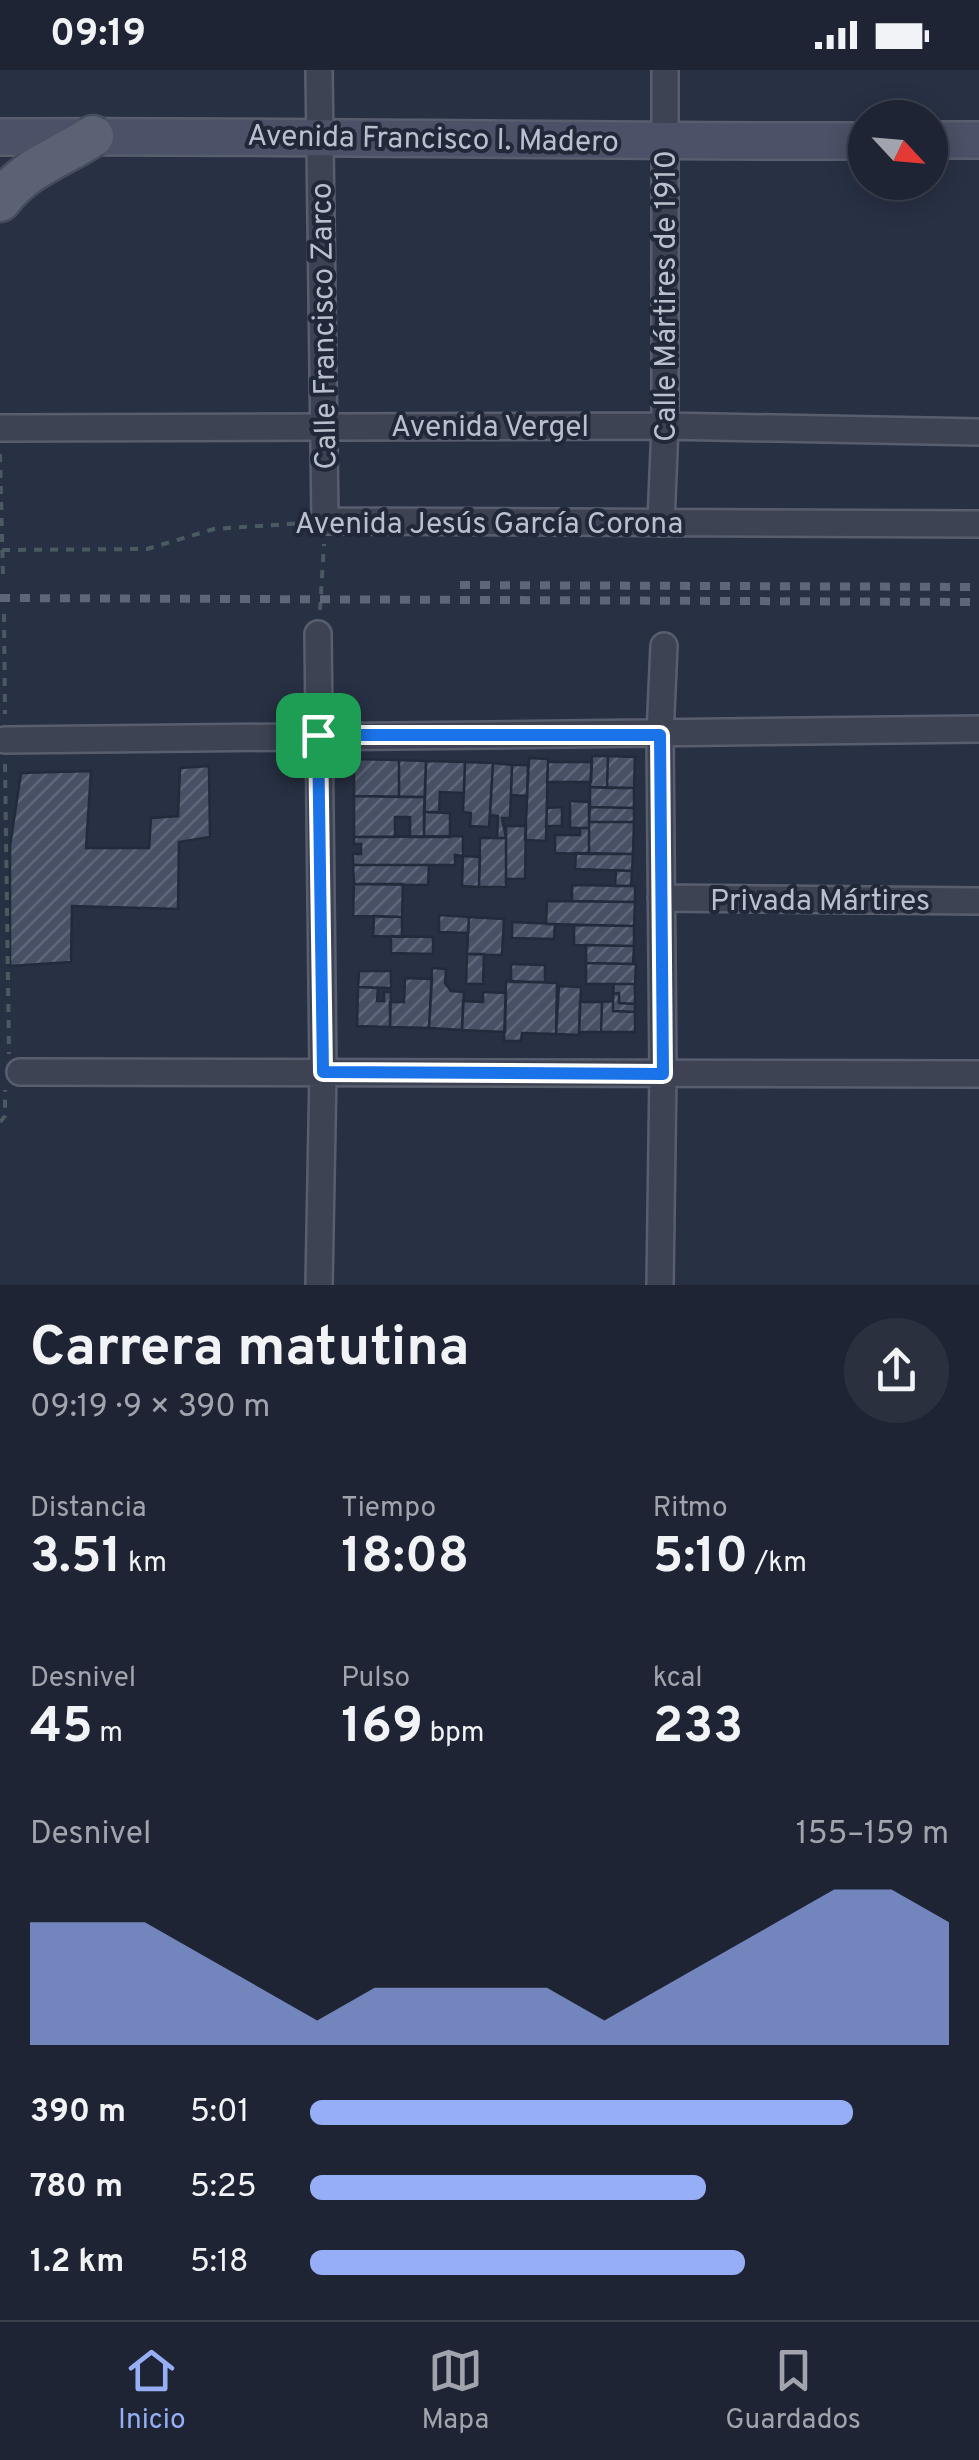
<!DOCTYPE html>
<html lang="es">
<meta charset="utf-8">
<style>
:root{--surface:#1e2433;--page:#2b303f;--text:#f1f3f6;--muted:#a1a4ac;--line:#3c414e;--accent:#96aef6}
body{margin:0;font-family:Overpass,sans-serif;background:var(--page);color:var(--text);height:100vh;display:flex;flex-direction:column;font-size:38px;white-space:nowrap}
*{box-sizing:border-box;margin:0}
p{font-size:32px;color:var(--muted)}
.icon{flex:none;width:55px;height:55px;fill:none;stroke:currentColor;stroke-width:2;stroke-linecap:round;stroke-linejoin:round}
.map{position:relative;height:1215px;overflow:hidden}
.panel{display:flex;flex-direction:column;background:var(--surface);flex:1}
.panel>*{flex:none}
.needle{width:65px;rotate:116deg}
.buttons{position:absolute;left:848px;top:30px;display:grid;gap:20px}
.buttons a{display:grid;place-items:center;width:100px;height:100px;border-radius:50%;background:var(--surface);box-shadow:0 5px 25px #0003,0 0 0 2px var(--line);font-size:50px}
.pin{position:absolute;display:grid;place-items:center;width:85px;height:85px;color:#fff;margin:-42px;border-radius:20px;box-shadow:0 5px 15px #0006}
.round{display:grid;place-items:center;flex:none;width:105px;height:105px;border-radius:52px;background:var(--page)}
.head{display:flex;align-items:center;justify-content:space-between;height:170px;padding:0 30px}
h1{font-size:55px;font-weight:700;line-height:75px}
.figures{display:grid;grid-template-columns:repeat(3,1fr);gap:15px;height:170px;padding:10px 30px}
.figures div{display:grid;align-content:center}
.figures b{font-size:50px;font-weight:700}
.figures small{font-size:28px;font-weight:400}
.figures p{font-size:28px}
.chart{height:280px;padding:20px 30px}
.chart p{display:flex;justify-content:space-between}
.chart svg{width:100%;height:180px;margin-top:10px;fill:var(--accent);opacity:.7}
ul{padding:0 30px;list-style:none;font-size:32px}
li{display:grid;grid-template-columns:160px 120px 1fr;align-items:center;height:75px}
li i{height:25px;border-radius:12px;background:var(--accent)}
.status{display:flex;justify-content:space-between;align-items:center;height:70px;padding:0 50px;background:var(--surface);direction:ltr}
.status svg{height:28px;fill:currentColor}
.tabs{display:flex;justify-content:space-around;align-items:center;height:140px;border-top:2px solid var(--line);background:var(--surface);font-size:28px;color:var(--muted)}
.tabs a{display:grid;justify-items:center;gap:5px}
.tabs .active{color:var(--accent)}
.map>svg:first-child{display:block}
.building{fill:url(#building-hatch);stroke:#232a3b;stroke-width:2.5}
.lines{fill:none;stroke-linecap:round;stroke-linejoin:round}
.street-casing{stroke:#585e6e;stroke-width:30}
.secondary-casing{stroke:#585e6e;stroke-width:40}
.primary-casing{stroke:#464c5d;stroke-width:45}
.path{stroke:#495b61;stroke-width:4;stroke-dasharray:8 8;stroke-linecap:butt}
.street{stroke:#3d4353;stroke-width:25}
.secondary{stroke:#4b5166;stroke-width:35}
.primary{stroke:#5b6273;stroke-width:40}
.rail{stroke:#5f667a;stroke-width:8;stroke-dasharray:10 10;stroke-linecap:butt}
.route-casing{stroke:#fff;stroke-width:20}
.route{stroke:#1a73e8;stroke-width:12}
.labels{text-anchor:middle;stroke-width:8;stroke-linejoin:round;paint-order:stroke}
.street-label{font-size:30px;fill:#babfcd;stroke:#212839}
</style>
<div class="status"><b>09:19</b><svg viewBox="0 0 49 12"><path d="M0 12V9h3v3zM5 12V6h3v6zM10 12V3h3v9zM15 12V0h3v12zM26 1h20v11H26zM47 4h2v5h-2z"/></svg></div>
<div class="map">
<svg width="979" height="1215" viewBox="0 0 979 1215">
<defs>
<pattern id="building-hatch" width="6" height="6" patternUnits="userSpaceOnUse" patternTransform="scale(2.5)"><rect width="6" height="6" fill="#475065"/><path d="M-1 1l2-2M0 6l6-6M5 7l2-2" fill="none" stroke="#5f677a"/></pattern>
</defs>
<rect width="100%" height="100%" fill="#283044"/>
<!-- building -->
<path class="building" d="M592,686H608L607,718L590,717Z
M608,686L635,687L634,718H607Z
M529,688L548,689L546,771L525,770Z
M354,689L399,690V727L354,726Z
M399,690L426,691L425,727H399Z
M426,691L465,692L464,723L440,722L439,742H424Z
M465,692L493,693L489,757L470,756L471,743L463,742Z
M548,692H592L591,712H547Z
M493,693L512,695L510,748H502L506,768H497L498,746L490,745Z
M512,695H528L527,726L511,725Z
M209,696L210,767L179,772L178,839L72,836L71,892L10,896V776L21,703L91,701L86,778H149L151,748L178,746L180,698Z
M590,717L634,718V738L590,737Z
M354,726L425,727L424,767H410V747H395V767H354Z
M570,731L589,732V758H570Z
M562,737V756H546L547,738Z
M590,737L634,738V752H589Z
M424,742L450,743V767H424Z
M589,752H634L633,784H589Z
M506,756H526L525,809H506Z
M580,758H589V784L555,783V765H580Z
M463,766V786L455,785V795H353V784H361V774H354V767Z
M480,768H506V817H479Z
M576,783L633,784L632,801L575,799Z
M463,786L480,787L479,817L462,816Z
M353,795H429L428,815L354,814Z
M616,800L632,801L631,816H615Z
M354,814H403L402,847L353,846Z
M572,815L635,816V832L572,831Z
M547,831L635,832L634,856L546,854Z
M439,845L469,847L468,863L439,862Z
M374,846L402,847V867L373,866Z
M469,847L504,849L502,885L467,884Z
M512,852L555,854L554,869L512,868Z
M574,855L634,856V876L574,875Z
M391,866L433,867V884L391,883Z
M586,875L634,876L633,894L586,893Z
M467,884H484L483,914H466Z
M586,893L636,894L635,914H586Z
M511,894L545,895V912H511Z
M432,898L446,899L445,913L451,921L464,922L462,960L429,958Z
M359,901H391V918L358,917Z
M405,908L432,909L429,958L390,957V932H404Z
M506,911L557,913L556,964L522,963L521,971H504Z
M614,914H635V934L619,933V923L613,924Z
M559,916L581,917L579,965L556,964Z
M358,917L378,918L377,931H384V922H391L390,957L357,956Z
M483,922L506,923L505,962L462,960L463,931L483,932Z
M619,923V933L635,934V942L613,941V924Z
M613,931V941L635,942V962H601L602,932Z
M580,932H602L601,962H579Z"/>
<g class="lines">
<!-- street casing -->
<g class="street-casing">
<path id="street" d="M319,0L325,451L979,454
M0,358L665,356L979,362
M661,453L665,356V0
M318,564L323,1002L319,1215
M5,670C330,665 654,665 979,659
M661,828L979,831
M20,1002L979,1004
M660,1215L663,1003L660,665L664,576"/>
</g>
<!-- secondary casing -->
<g class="secondary-casing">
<path id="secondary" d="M0,67C288,65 577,72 865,71
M930,70H979"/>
</g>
<!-- primary casing -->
<g class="primary-casing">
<path id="primary" d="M0,131C27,96 58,89 93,66"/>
</g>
<!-- path -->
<path class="path" d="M0,384L3,507
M2,480L147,479L214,459L304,453
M320,540L324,474
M4,544L5,644
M5,694L9,984
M0,1052L5,1046V1020"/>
<!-- street -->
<use href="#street" class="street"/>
<!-- secondary -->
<use href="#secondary" class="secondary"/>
<!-- primary -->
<use href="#primary" class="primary"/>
<!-- rail -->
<path class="rail" d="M460,515L979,517
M0,528L979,532"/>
</g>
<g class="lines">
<!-- route casing -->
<g class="route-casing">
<path id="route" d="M318,665H660L663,1004L323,1002Z"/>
</g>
<!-- route -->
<use href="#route" class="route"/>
</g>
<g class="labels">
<!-- street labels -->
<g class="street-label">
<text transform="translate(433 68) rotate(1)" y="10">Avenida Francisco I. Madero</text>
<text transform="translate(665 226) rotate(-90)" y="10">Calle Mártires de 1910</text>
<text transform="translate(323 256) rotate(-91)" y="10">Calle Francisco Zarco</text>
<text x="490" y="366">Avenida Vergel</text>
<text x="489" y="463">Avenida Jesús García Corona</text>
<text x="820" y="840">Privada Mártires</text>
</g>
</g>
</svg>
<div class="buttons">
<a><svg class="needle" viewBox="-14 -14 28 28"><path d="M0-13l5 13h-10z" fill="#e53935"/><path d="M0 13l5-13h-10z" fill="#a1a4ac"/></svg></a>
</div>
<div class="pin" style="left:318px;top:665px;background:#1e9e55"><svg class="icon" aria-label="arrive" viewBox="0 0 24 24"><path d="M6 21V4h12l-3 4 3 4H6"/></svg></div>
</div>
<section class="panel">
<div class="head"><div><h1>Carrera matutina</h1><p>09:19 · 9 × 390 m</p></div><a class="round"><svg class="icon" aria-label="share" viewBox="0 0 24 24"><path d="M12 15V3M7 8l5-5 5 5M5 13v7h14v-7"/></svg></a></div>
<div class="figures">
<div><p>Distancia</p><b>3.51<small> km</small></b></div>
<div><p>Tiempo</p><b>18:08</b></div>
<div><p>Ritmo</p><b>5:10<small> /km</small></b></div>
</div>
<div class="figures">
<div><p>Desnivel</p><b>45<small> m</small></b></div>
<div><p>Pulso</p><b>169<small> bpm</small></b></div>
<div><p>kcal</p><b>233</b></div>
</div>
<div class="chart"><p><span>Desnivel</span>155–159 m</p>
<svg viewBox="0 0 160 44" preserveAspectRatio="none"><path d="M0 44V14L10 14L20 14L30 22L40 30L50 38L60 30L70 30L80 30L90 30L100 38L110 30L120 22L130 14L140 6L150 6L160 14V44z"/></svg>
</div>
<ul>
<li><b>390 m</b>5:01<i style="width:85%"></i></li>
<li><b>780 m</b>5:25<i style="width:62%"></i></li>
<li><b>1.2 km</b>5:18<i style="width:68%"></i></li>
</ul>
</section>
<nav class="tabs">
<a class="active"><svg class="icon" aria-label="home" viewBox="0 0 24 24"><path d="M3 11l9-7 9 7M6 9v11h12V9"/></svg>Inicio</a>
<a><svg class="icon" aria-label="map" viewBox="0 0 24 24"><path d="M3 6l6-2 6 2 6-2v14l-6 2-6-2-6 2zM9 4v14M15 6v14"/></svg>Mapa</a>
<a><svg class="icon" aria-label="saved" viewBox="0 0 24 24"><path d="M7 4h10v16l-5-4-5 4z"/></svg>Guardados</a>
</nav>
